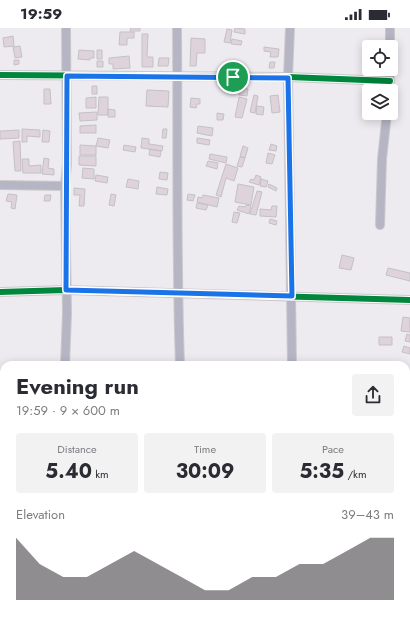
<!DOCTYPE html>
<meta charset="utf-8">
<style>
:root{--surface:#fff;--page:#f2f2f3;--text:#2b2b33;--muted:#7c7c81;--accent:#605d61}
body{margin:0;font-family:Jost,sans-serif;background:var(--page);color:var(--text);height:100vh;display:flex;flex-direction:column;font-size:15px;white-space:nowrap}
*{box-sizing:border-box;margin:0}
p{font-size:13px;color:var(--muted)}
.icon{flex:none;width:22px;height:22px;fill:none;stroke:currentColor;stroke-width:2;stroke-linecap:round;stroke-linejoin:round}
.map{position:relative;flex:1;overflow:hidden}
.details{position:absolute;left:0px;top:333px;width:410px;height:256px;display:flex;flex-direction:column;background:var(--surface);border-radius:12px 12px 0 0;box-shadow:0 2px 10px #0003}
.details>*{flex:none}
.controls{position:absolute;left:362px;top:12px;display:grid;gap:8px}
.controls a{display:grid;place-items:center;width:36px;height:36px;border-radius:4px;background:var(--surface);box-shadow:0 2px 10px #0003;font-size:20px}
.pin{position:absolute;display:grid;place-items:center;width:34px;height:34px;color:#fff;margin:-17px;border:2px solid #fff;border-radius:50%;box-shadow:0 1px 4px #0007}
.round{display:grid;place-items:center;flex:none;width:42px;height:42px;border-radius:4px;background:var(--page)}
.summary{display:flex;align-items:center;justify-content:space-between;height:68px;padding:0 16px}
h1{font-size:22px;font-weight:700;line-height:30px}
.figures{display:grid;grid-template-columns:repeat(3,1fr);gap:6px;height:68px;padding:4px 16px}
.figures div{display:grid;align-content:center;border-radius:4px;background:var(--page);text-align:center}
.figures b{font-size:20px;font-weight:700}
.figures small{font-size:11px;font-weight:400}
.figures p{font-size:11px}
.chart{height:112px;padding:8px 16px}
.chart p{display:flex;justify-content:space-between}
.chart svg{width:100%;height:72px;margin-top:4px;fill:var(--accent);opacity:.7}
.status{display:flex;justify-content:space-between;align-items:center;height:28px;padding:0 20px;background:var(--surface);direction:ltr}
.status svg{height:11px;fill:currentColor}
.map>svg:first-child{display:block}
.building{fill:#ded3db;stroke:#c4c1c4}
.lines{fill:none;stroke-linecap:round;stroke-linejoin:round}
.street-casing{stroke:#cbc9cc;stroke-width:10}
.street{stroke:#b6b5c4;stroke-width:8}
.cycleway-casing{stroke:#fff;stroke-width:8}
.cycleway{stroke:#00873e;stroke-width:6}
.route-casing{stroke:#fff;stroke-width:8}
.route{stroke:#1a73e8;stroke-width:5}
</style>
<div class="status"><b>19:59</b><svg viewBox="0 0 49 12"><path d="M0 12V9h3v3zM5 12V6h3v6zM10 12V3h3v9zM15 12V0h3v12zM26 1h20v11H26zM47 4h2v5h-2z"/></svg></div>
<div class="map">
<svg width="410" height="589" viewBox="0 0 410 589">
<rect width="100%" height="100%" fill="#eeebf0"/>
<!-- building -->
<path class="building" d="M131,0H140V3H130Z
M235,0L245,1V6L234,4Z
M227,1L232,2L230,15L224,14Z
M120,4H134V10H127V17H119Z
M142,6H148L147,29H153V39H142Z
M13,8L14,18L4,19L3,10Z
M191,10L205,11V25H197L196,38H190Z
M232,11L242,13L241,17L231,16Z
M20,18L22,29L15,30L13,19Z
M264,19L279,21L278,29H270L271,24L264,23Z
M79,22L94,23V30H90V32L78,31Z
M97,22H102V31H97Z
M129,28L130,40L113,41V36H109V30Z
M159,30H169L168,38H158Z
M14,32H19V36L14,37Z
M97,33H103V39H97Z
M270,34H275L274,40H269Z
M92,58H97V66H92Z
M240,60L248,61L247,68L239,67Z
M44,61H50L51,76H44Z
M147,62L169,63L168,79L146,78Z
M254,67L258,68L255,85L250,84Z
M278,67L280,84L272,85L270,68Z
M96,69V80H86V70Z
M99,69H108V87H98Z
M239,69L247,71L242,90L235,89Z
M191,70L200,71V76H197L196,80L190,79Z
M257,78L264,79L263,87L256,86Z
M108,81L115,82V89H108Z
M97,84V92L80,93L79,85Z
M217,85L224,86L223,92H217Z
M96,97V105H80V98Z
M198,98L213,100L212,108L197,105Z
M22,101L40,102V109L27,108V114H22Z
M163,101H167L166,110H162Z
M19,102V110L0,111V103Z
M43,102L50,103L49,114H42Z
M98,110L110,112L108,120L96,118Z
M142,110L149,111V116L163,118L162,123L141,120Z
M197,110L210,112L209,117L197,115Z
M20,113L21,143H15L13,114Z
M271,116L277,118L276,123L269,122Z
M80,117L96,118V127H80Z
M124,117L136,119L135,124L123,122Z
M243,118L248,120L245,130L240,128Z
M150,121L161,123L160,129L149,127Z
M268,125L275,127L272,136L266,135Z
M210,126L227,129L226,135L209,131Z
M79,128H96V138L79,137Z
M240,129L245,130L242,139L237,138Z
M44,130L49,131L48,140L54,141V147L42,146Z
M22,131H29V138L41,137V145H23Z
M208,133L218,135L217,141L206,138Z
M226,136L238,140L234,153L226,150L221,169L216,167Z
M83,140L94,141V151L82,150Z
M160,144L168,145L167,152L159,151Z
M96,147L108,149L107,155L95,153Z
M256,147L261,149L259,157L249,154L251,151L254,152Z
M128,151L139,153L138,161L126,159Z
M261,151L268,153L266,159L260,158Z
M238,156L254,159L251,177L235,174Z
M269,156L277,160L276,163L268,159Z
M157,159L168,161L167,167L156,166Z
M74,160L85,161L84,178H79L80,167H74Z
M257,163L262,164L256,187L250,186Z
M8,166L17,167L15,181L11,180L12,174L6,173Z
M111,166L116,167L114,178L109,177Z
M188,166L195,167L193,173L187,172Z
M45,167H51L50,173H44Z
M203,167L219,170L217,179L197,174L198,169L202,170Z
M197,175L208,177L206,182L196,180Z
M246,177L251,178L249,186L237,182L239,178L245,179Z
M272,178H277L276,189L260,188V181L271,182Z
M234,184L240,185L237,195L232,194Z
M270,191L277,193L276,197L269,195Z
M342,227L354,230L351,242L339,240Z
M388,240L410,245V253L386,247Z
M403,289L410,290V304L401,303Z
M407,306L410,307V314L405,313Z
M379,309H392V317H379Z
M404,318L410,320V326L402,324Z
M406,567L410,568V577L406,576Z"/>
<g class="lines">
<!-- street casing -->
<g class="street-casing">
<path id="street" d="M177,0C178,112 176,225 180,337
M290,0L288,49L292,337
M390,0V19
M0,47L288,49L390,53
M389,63L390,41
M0,157L65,158
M380,197L382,131L387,85
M0,264L66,262L410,272
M65,337L67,285L65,158L67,136L66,0
M0,382L4,385
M0,452H4
M172,585L173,589
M59,589L60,585"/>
</g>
<!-- street -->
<use href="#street" class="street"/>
<!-- cycleway casing -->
<g class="cycleway-casing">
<path id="cycleway" d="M0,47L288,49L390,53
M0,264L66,262L410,272"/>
</g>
<!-- cycleway -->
<use href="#cycleway" class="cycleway"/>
</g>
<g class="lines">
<!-- route casing -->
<g class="route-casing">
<path id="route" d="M67,48L288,50L292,268L66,262Z"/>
</g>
<!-- route -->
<use href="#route" class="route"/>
</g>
</svg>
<div class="controls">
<a><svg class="icon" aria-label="locate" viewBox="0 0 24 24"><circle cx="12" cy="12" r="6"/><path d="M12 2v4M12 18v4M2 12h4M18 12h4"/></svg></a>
<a><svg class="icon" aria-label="layers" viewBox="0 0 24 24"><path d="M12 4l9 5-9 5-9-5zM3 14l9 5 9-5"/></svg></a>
</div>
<div class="pin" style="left:233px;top:49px;background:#1e9e55"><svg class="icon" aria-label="arrive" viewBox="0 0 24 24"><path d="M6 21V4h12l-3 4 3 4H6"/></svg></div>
<section class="details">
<div class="summary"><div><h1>Evening run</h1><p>19:59 · 9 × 600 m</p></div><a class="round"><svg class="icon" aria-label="share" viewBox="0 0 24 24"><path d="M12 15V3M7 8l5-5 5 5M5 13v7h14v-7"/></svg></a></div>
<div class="figures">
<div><p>Distance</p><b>5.40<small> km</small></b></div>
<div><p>Time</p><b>30:09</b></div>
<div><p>Pace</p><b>5:35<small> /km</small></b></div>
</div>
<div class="chart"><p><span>Elevation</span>39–43 m</p>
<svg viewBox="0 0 160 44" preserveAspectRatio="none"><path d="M0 44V6L10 22L20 30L30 30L40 22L50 14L60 22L70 30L80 38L90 38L100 30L110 30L120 22L130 22L140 14L150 6L160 6V44z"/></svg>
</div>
</section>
</div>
